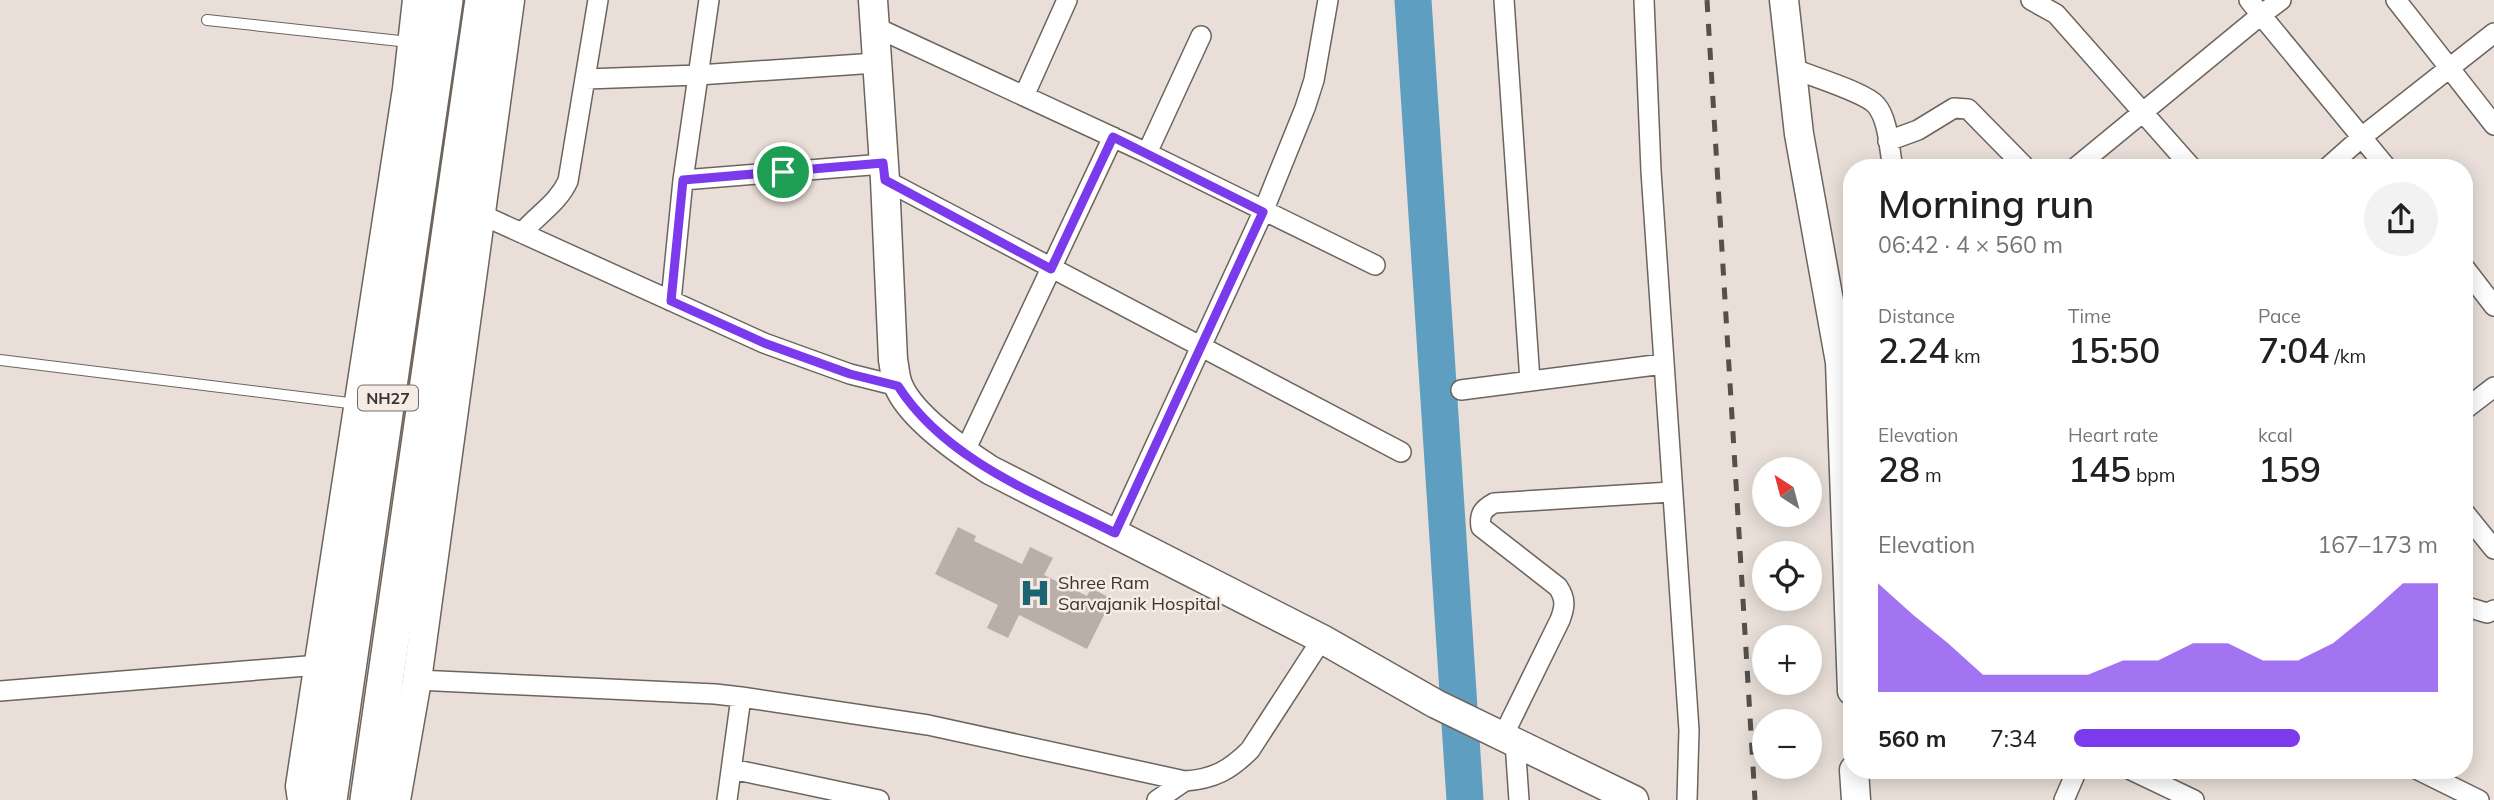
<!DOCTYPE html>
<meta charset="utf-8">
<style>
:root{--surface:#fff;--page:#f2f2f2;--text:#202124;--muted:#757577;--accent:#7c3aed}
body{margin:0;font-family:Mulish,sans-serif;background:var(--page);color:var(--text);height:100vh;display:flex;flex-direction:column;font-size:26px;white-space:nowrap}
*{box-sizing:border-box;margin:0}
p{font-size:23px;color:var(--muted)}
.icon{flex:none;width:38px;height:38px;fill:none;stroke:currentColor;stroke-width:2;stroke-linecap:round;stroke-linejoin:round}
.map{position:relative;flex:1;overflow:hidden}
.panel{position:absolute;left:1843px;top:159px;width:630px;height:620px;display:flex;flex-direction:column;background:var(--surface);border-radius:28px;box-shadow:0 4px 18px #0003}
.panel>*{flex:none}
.needle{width:46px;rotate:324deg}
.buttons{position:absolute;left:1752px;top:457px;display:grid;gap:14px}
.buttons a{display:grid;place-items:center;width:70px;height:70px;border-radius:50%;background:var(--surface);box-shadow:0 4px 18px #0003;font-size:35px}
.pin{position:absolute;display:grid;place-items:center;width:60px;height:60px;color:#fff;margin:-30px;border:4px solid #fff;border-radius:50%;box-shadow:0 2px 7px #0007}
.round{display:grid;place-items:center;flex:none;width:74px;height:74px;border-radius:37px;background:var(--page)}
.head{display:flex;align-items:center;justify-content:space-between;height:119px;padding:0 35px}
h1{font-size:38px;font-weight:600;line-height:52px}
.stats{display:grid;grid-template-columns:repeat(3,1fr);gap:10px;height:119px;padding:7px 35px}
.stats div{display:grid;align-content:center}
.stats b{font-size:35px;font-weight:600}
.stats small{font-size:19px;font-weight:400}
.stats p{font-size:19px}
.chart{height:196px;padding:14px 35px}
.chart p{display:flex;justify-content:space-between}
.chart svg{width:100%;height:126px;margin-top:7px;fill:var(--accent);opacity:.7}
ul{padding:0 35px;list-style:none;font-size:23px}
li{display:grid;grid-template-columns:112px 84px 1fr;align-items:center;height:52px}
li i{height:18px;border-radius:9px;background:var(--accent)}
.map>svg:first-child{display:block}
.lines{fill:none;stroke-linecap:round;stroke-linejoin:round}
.river{stroke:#5e9ec0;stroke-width:37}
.building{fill:#b9afa8}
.lane-casing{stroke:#6c645d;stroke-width:12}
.street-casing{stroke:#6c645d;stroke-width:22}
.secondary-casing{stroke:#6c645d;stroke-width:31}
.highway-casing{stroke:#6c645d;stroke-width:38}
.lane{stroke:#fff;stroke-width:10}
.street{stroke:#fff;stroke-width:19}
.secondary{stroke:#fff;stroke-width:28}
.highway{stroke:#fff;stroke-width:35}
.rail{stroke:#55504c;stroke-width:5;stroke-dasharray:12 12;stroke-linecap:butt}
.route-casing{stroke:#fff;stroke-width:14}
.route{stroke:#7c3aed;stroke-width:9}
.labels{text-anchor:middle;stroke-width:5;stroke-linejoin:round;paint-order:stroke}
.shield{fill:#f6ece5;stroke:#726c68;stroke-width:2}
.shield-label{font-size:16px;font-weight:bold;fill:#393532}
.poi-label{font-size:18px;fill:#393532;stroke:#f6ece5;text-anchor:start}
</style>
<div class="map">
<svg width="2494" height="800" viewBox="0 0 2494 800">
<rect width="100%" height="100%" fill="#e9dfd8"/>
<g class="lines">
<!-- river -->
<path class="river" d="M1413,0L1465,800"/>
</g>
<!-- building -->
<path class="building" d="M958,527L976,536L974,541L1022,564L1030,547L1053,558L1044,575L1087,596L1091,588L1112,599L1087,649L1019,615L1008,638L987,628L998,605L935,574Z"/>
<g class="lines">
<!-- lane casing -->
<g class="lane-casing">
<path id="lane" d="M207,20L409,42
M0,360L357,404"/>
</g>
<!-- street casing -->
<g class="street-casing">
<path id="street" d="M1504,0L1530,381
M1644,0L1651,171L1689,730L1687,800
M2031,0L2056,14L2192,168
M2249,0L2261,15L2281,0
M2396,0L2494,125
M873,26L1147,153L1375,265
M1792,68C1810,76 1865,92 1876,105C1889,120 1889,150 1893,168
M586,79L698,75L876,63
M1024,96L1067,0
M1888,141L1918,130L1954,108L1968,109L2026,168
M1147,153L1201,36
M2075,168L2261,15L2387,168
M2327,168L2363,136L2494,33
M683,180L883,164
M885,180L1401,452
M480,214L764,343L850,374L898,386
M522,233C537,215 558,203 568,181L598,0
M2464,267L2494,306
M671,301L683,180L709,0
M1461,390L1663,364
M2464,410L2494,387
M964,453L1113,137
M2464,512L2494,549
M1115,533L1263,212L1305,108L1314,80L1328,0
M2464,606L2487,613L2494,610
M417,680L715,694L741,697L928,725L1185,781C1214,779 1230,770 1250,750L1322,639
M0,691L319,665
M1503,736L1560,620C1565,607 1566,599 1558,587L1481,527C1479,514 1483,509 1494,503L1671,492
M1515,742L1519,800
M732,769L879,800
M2131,770L2194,800
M2418,770L2479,800
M727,800L741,697
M1157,800L1185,781
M2064,800L2077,770"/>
</g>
<!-- secondary casing -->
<g class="secondary-casing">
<path id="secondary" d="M873,0L885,180L893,360C895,369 895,379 899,387C912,417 962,452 990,470L1322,639L1436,704L1634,800
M1784,0L1799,134L1840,362L1852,691
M1854,770L1856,800
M302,800L300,786L407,89L417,0
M396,800L417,680L510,0"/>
</g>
<!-- highway casing -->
<g class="highway-casing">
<path id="highway" d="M329,800L445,0
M368,800L483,0"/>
</g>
<!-- lane -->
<use href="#lane" class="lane"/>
<!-- street -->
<use href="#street" class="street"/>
<!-- secondary -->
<use href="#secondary" class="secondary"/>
<!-- highway -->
<use href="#highway" class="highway"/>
<!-- rail -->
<path class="rail" d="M1707,0L1755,800"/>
</g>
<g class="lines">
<!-- route casing -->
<g class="route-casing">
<path id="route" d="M1113,137L1263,212L1115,533C1039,495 946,461 898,386L850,374L764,343L671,301L683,180L883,163L885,180L1051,269Z"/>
</g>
<!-- route -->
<use href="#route" class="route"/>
</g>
<!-- icons -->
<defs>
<g id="hospital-bare" transform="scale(2.415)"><path d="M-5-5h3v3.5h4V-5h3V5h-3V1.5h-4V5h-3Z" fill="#1c6373" stroke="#f6ece5" stroke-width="2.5" paint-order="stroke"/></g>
</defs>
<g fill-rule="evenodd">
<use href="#hospital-bare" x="1035" y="593"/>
</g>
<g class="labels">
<!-- shield labels -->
<rect class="shield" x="358" y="385.5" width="60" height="25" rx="5"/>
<g class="shield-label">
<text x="388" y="404">NH27</text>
</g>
<!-- poi labels -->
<g class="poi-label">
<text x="1058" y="589">Shree Ram<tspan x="1058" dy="21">Sarvajanik Hospital</tspan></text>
</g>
</g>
</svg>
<div class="buttons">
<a><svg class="needle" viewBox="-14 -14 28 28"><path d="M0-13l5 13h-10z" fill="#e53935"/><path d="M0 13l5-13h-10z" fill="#757577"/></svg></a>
<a><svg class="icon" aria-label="locate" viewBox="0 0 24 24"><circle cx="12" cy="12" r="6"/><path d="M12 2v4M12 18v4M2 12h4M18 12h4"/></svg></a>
<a>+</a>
<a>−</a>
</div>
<div class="pin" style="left:783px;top:172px;background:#1e9e55"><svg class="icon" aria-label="arrive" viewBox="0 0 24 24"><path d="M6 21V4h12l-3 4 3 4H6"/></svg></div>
<section class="panel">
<div class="head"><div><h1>Morning run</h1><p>06:42 · 4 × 560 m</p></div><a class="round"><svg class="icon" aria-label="share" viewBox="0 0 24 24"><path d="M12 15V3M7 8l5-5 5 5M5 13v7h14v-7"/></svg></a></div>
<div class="stats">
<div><p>Distance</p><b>2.24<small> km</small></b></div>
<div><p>Time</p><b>15:50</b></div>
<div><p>Pace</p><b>7:04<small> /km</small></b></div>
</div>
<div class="stats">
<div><p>Elevation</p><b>28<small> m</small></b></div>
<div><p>Heart rate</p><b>145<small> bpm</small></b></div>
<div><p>kcal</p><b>159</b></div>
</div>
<div class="chart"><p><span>Elevation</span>167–173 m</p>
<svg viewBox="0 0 160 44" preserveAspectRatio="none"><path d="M0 44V6L10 17L20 27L30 38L40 38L50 38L60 38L70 33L80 33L90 27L100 27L110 33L120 33L130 27L140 17L150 6L160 6V44z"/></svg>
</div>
<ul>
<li><b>560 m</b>7:34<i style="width:62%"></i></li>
</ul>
</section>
</div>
